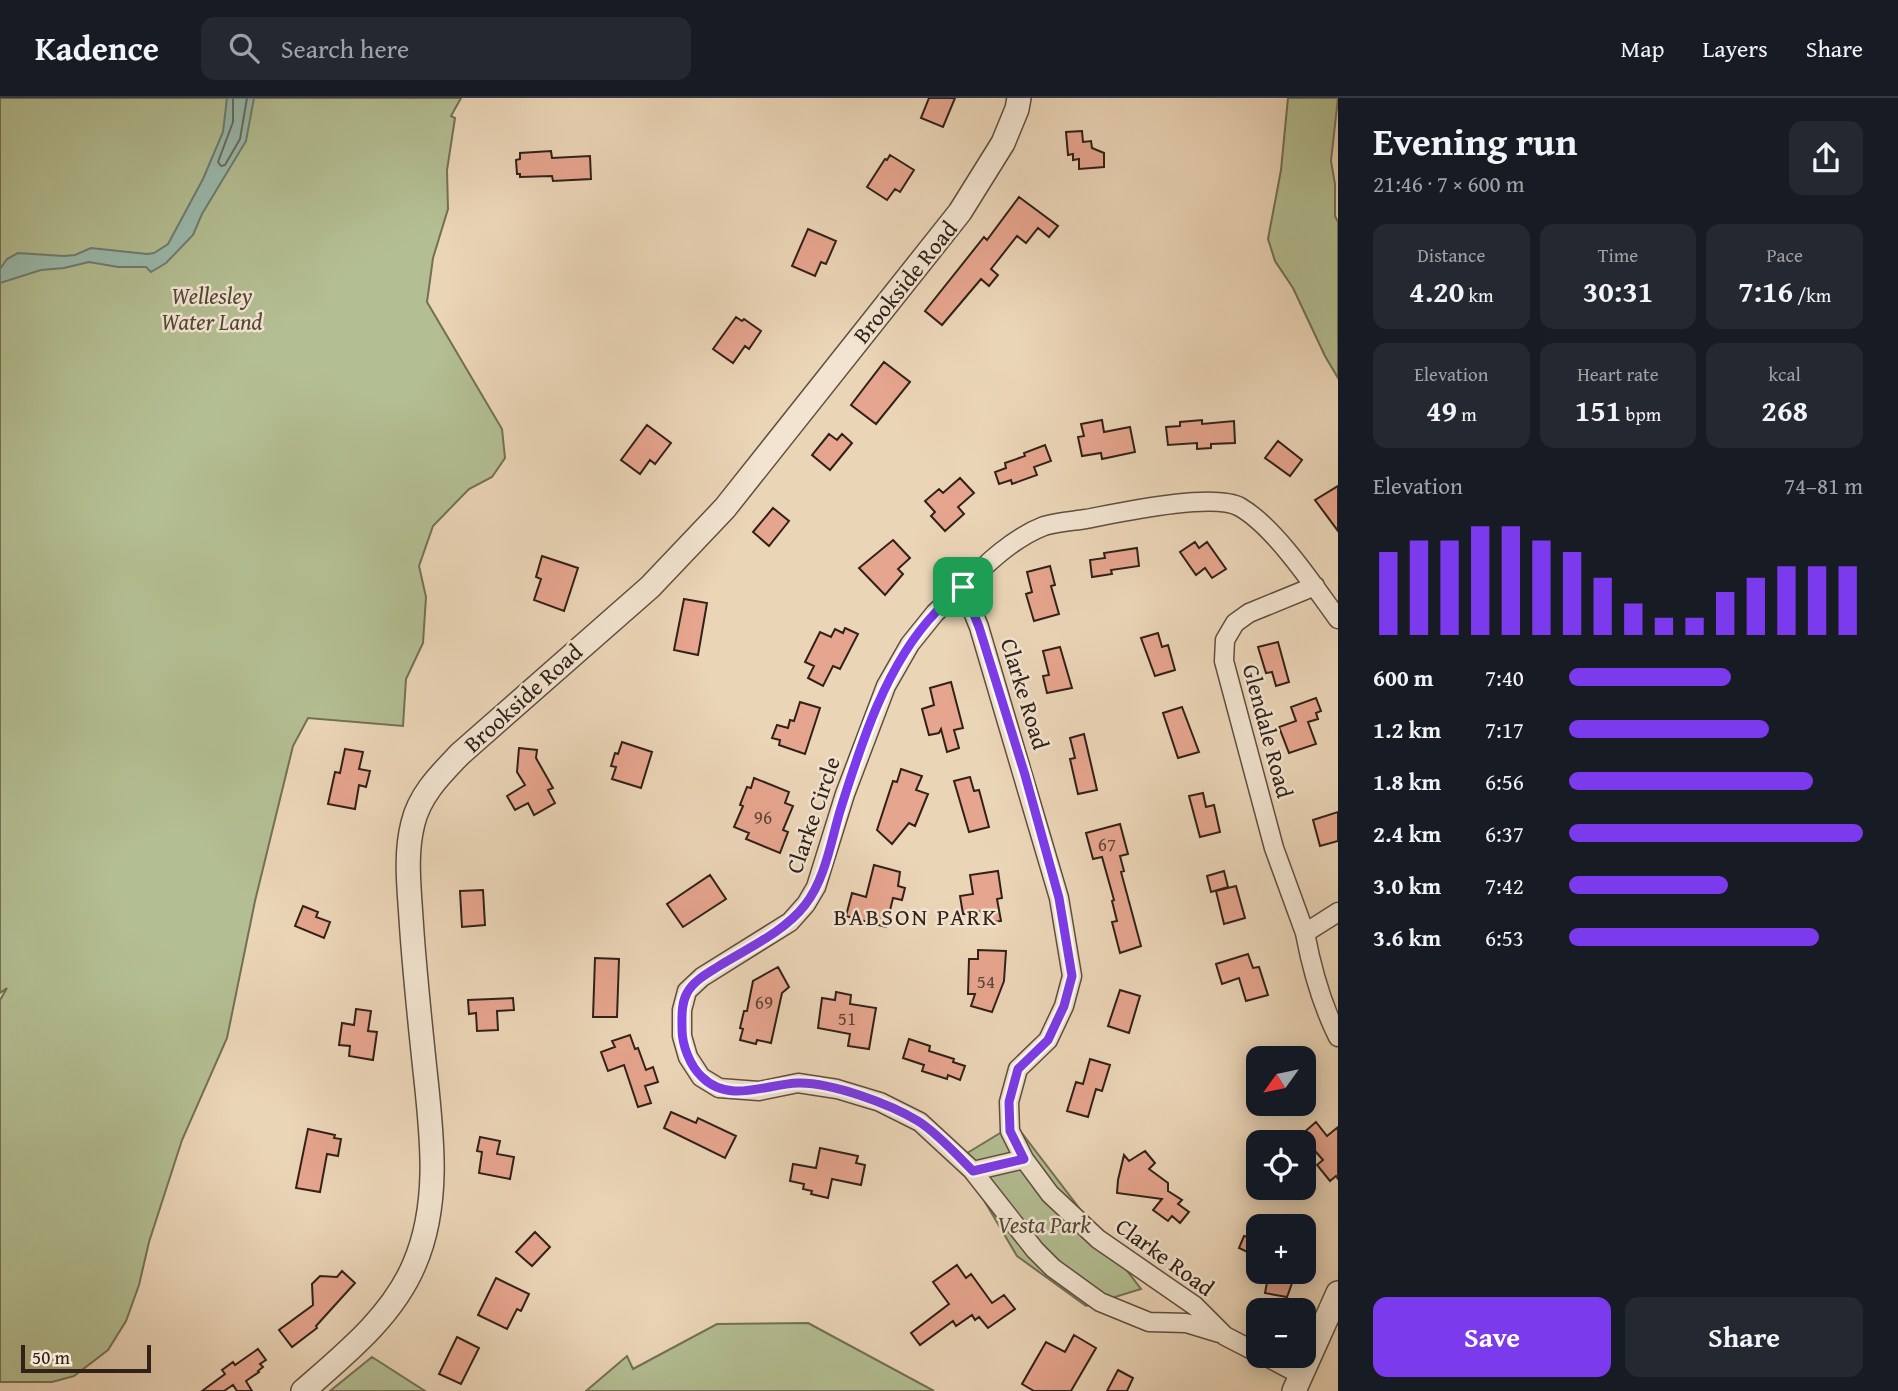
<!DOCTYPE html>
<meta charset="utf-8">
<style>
:root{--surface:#171b24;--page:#242831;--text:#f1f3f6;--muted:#9ea1a6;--line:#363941;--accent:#7c3aed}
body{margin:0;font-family:"Gentium Book Plus",serif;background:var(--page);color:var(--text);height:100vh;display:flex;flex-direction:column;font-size:26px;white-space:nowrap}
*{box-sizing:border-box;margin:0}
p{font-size:23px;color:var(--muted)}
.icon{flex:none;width:38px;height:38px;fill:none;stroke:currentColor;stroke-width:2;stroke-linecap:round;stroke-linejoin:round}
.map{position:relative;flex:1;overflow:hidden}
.drawer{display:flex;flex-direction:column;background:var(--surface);width:560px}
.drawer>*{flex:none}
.needle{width:46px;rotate:237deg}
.fabs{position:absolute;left:1246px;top:948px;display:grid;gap:14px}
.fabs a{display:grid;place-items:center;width:70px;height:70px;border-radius:14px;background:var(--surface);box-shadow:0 4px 18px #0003;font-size:35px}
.scale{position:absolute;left:21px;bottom:18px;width:130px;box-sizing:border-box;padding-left:7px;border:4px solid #312119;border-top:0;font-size:19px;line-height:24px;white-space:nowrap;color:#312119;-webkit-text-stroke:5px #f2e4d0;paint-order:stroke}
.pin{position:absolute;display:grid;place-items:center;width:60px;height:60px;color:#fff;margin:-30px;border-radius:14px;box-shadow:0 4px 10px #0006}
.round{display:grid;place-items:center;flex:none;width:74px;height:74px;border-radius:14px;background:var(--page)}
.head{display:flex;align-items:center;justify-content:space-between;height:119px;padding:0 35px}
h1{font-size:38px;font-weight:700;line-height:52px}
.stats{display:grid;grid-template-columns:repeat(3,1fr);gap:10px;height:119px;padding:7px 35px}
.stats div{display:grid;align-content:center;border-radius:14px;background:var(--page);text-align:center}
.stats b{font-size:30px;font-weight:700}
.stats small{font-size:19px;font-weight:400}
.stats p{font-size:19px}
.chart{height:196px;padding:14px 35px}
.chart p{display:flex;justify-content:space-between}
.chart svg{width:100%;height:126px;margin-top:7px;stroke:var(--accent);stroke-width:6}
.action{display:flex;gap:14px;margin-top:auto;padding:14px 35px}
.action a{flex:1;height:80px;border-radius:14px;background:var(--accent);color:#fff;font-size:28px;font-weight:700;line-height:80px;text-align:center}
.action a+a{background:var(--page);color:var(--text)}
ul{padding:0 35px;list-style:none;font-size:23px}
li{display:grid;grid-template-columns:112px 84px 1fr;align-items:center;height:52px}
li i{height:18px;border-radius:9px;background:var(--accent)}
header{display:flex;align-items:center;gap:42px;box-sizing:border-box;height:98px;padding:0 35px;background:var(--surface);border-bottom:2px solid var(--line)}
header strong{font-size:33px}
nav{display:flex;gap:38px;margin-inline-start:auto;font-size:24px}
.search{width:490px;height:63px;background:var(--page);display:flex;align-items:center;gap:18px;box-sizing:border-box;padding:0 24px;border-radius:14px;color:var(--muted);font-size:26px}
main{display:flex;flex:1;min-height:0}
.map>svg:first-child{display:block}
.green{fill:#b3be92;stroke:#727056;stroke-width:2}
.water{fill:#99b9ab;stroke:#6f7c71;stroke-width:2}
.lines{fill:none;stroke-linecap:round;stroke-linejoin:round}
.shore{stroke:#656d62;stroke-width:2}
.building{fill:#e6a58e;stroke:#312119;stroke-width:2}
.minor-casing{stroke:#604e40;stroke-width:21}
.tertiary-casing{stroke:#604e40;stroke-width:26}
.minor{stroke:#f2e4d0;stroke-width:18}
.tertiary{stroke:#f2e4d0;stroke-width:23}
.route-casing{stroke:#fff;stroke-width:14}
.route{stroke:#7c3aed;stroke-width:9}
.labels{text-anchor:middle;stroke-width:5;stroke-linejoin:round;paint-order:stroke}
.number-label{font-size:19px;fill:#5e4236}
.street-label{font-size:23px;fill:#312119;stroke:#f2e4d0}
.park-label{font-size:23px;font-style:italic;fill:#524837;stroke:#f2e4d0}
.neighbourhood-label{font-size:24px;letter-spacing:2px;fill:#312119;stroke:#f2e4d0}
</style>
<header>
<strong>Kadence</strong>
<div class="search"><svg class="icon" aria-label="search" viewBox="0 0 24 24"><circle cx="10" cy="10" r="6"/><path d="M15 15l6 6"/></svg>Search here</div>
<nav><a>Map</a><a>Layers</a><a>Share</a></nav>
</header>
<main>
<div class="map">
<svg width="1338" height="1293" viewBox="0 0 1338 1293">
<rect width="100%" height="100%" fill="#ebd5b7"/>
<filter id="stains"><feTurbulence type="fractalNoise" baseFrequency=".00286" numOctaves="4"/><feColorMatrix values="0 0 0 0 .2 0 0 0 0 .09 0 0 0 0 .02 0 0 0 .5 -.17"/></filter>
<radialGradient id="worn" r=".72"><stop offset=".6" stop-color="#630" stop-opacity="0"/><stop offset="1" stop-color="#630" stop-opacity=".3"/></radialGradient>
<!-- green -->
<path class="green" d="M0,0H461L451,18L455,20L447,72L448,111L433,160L427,204L502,331L505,360L492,379L469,391L433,428L419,468L426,499L423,545L406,581L403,628L308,620L293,648L255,803L227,940L182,1042L149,1144L139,1187L126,1223L108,1252L74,1278L52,1284H0V902L7,890L0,895Z
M1288,0H1338L1331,63L1335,86V118L1338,124V280L1325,258L1293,190L1275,163L1268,141L1281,72Z
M1015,1026L1141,1191L1086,1208L1017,1158L959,1060Z
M808,1225L934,1293H586L627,1258L633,1271L717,1226Z
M372,1259L425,1293H330Z"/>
<!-- water -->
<path class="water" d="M227,0H254L246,43L202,116L193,137L166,165L151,174L146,169H118L89,164L64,170L41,172L0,185V171L7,161L18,155L64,158L75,157L91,150L147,156L154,155L168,146L203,81L223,34Z"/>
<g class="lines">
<!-- shore -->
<path class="shore" d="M233,0V24L218,64L221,68L225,67L240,41L247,0"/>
</g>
<!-- building -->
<path class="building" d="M929,0H955L943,29L921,20Z
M1082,33L1083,44L1091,43L1092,50L1104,55V69L1079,71V61L1073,62V56L1068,57L1066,34Z
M551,53L552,60L590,58L591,81L553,83L552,78L520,79V76H517L516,62L520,61V55Z
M890,57L914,72L900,94L895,91L887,102L867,89L885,61L887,62Z
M1019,99L1058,128L1049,139L1038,130L1026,145L1017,138L991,171L998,177L989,188L981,181L942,227L925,213L984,139L987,142Z
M808,131L836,143L826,166L821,164L815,178L792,168Z
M736,219L742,223L744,221L761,233L749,251L745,248L733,265L713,251Z
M884,264L910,284L876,326L851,307Z
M1102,322L1104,334L1130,329L1135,354L1102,361L1101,355L1082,358L1078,339L1084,338L1081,326Z
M1202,322V326L1234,323L1235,345L1211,346V350L1197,351V345L1168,347L1166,329L1180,328V324Z
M647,327L671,345L655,366L650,362L640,376L621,362Z
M829,336L837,342L842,336L852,345L830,372L812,357Z
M1278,343L1302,362L1290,378L1265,360Z
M1045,347L1051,363L1034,369L1037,377L1012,386L1011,382L999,386L995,374L1006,370L1005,365L1025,358L1024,355Z
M960,380L974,395L958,409L964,416L945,433L931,418L935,414L925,403L939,391L943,395Z
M1338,388V433L1315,402Z
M773,410L789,423L769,448L753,434Z
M893,442L910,460L898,471L903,476L885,497L859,470Z
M1195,444L1199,450L1207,444L1226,471L1212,480L1205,470L1196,477L1180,454Z
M1137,450L1139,468L1111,472L1112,476L1092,479L1090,462L1105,460L1104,455Z
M542,458L578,470L564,513L534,502L541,481L536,479Z
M1050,468L1055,487L1051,488L1059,516L1034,523L1026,496L1032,494L1027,474Z
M684,501L707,505L698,557L674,552Z
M845,530L858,536L840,571L833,568L823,588L808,580L814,568L805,564L820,534L831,539L835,531L843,535Z
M1158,535L1162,549L1168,547L1175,572L1155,578L1141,540Z
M1278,544L1289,584L1276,588L1272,574L1266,575L1258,549Z
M1060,549L1072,590L1047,595L1043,578L1049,577L1043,553Z
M951,584L963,630L954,632L959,650L947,654L941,631L939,635L929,637L922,611L934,607L930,590Z
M1316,600L1321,613L1316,615L1318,621L1308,624L1316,646L1289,655L1279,629L1296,623L1291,609Z
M800,604L820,610L805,656L779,647L780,642L772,640L777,627L788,630L790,622L794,623Z
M1182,609L1199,654L1178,660L1163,615Z
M1084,636L1097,692L1078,696L1070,661L1075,660L1070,640Z
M622,644L652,654L641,690L612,681L616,669L611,668L615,655L618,656Z
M519,650L537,652L536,660L553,690L548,692L555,705L534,717L528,705L515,712L507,698L525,687L517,674Z
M345,651L363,654L359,671L370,673L366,689L359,687L355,711L328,706L335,674L340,675Z
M901,671L922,678L916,692L928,696L915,728L909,725L892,746L877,732L893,683L897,684Z
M970,679L974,693L979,692L989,729L969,734L954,683Z
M754,680L789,694L785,705L793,708L783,732L788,734L780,755L746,741L749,735L734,729L743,708L740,707L747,689L751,690Z
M1203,695L1206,709L1214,707L1220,734L1200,739L1189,698Z
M1338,714V743L1320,748L1313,722Z
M1120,726L1128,756L1120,758L1124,773L1121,774L1141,848L1120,855L1112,824L1117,823L1112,803L1114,802L1102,759L1093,761L1086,735Z
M874,767L900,774L898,788L905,790L902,802L893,800L886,829L846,818L852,795L866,799Z
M998,773L1002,800L997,801L1001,823L986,825L984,813L963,816L960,798L973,796L970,777Z
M1224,773L1228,789L1211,794L1207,778Z
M710,777L726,801L683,829L667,806Z
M1236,788L1245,820L1224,826L1216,793Z
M483,792L485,827L462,829L460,793Z
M303,808L318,814L316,819L330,824L324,840L295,828Z
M978,852L1006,853L1004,883L992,914L971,908L975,896H968L969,861H978Z
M1248,856L1253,870L1259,869L1268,897L1246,903L1239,880L1222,886L1216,866Z
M595,860L619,861L617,919H593Z
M778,869L789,889L782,895L771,945L757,942L756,946L740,942L743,931L740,930L744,913H747L753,883Z
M1120,892L1140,898L1129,935L1108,928Z
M836,894L851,897L850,906L876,910L869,951L848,948L850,936L818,930L822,900L835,902Z
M513,900L514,912L497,913L498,932L477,933L476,915L469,916L468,902Z
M356,911L371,913L368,933L377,934L373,962L349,958L350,948L339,947L342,925L354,927Z
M630,937L635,951L638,950L646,972L653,969L658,984L645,988L651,1005L638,1009L624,967L608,973L601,954L615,949L612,943Z
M909,941L930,948L929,953L954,961L953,964L965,968L960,982L948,977L947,981L922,973L924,967L903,960Z
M1090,961L1110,967L1102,993L1096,991L1088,1019L1067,1013L1076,984L1083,986Z
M671,1014L696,1025L698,1020L736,1038L725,1060L664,1030Z
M1316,1024L1327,1038L1338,1029V1081L1336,1078L1330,1083L1317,1067L1323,1062L1301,1037Z
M308,1031L335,1037L334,1040L341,1041L338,1058L327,1056L320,1094L296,1090Z
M480,1039L500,1043L497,1056L514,1059L510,1081L479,1075L482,1054L477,1053Z
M820,1050L858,1058L856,1065L865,1067L861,1087L832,1081L828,1100L811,1096L812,1093L803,1091L804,1086L790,1083L793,1066L816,1070Z
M1145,1053L1155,1065L1149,1071L1168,1085V1093L1182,1102L1178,1106L1189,1114L1180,1125L1172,1118L1168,1123L1153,1112L1162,1101L1117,1095L1118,1082L1124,1057L1129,1063Z
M1258,1117V1159L1239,1150L1244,1138L1248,1139Z
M535,1134L550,1149L532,1168L516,1154Z
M957,1167L966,1180L971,1176L992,1205L1004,1197L1015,1211L988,1230L979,1219L975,1222L972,1217L956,1228L953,1223L920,1247L911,1235L949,1206L933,1184Z
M342,1173L355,1185L316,1228L317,1230L292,1249L279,1232L313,1207L312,1186L320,1178L337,1179Z
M1269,1174H1296L1287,1199L1265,1195Z
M496,1180L529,1196L521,1213L517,1211L507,1231L478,1217Z
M1074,1237L1096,1250L1071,1293H1034L1022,1286L1046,1244L1065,1254Z
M457,1239L479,1250L461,1286L439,1276Z
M258,1251L266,1262L260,1266L263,1269L258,1273L259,1274L246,1283L252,1293H237L233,1287L224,1293H202L225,1276L222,1272L233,1264L235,1267Z
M1118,1272L1133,1280L1127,1293H1107Z"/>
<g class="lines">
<!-- minor casing -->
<g class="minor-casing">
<path id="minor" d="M1315,488L1249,515L1235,525L1225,542L1224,563L1274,750L1305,835L1338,814
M963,489L935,515L910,546L886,588L845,696L816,789L806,806L790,824L702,879L687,893L682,912V938L688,959L701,979L719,990L759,993L798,985L837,991L880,1004L920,1024L972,1072L1035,1152L1053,1170L1100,1204L1149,1224L1186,1225L1219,1235
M1305,835C1312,872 1321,905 1338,939
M973,1073L1024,1061
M1258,1255L1225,1238L1195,1208L1098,1141L1050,1096L1024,1061L1010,1033L1009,1004L1018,971L1048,942L1064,908L1072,878L1059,800L979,529L963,489C986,466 1013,440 1044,428C1057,424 1073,423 1086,421C1118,415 1213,394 1240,409C1275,429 1314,488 1338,521
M1265,1258L1301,1277"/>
</g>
<!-- tertiary casing -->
<g class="tertiary-casing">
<path id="tertiary" d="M303,1293C344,1257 392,1219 414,1167C442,1103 431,1030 424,963C419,915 414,868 411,820C409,788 405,756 413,725C420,696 441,676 460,656L650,489L725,410L960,114L1003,45L1017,11L1019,0
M1294,1293L1338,1195"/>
</g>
<!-- minor -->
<use href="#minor" class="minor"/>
<!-- tertiary -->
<use href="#tertiary" class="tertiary"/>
</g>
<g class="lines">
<!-- route casing -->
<g class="route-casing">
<path id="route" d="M963,489L979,529L1025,677L1059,800L1072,878L1064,908L1048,942L1018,971L1009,1004L1010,1033L1024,1061L973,1073C958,1058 936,1034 918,1023C890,1006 831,984 798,985C766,986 729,1006 702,979C690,968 682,947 682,931C682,919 681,906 687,895C693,883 708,875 719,868C748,850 784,834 805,807C825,782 831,743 840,713C861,646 886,566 936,514C944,505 954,497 963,489Z"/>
</g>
<!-- route -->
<use href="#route" class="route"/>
</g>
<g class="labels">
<!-- number labels -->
<g class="number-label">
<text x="763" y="726">96</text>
<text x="1107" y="753">67</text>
<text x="986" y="890">54</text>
<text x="764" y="911">69</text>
<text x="847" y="927">51</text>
</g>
<!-- street labels -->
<g class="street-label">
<text transform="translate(905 184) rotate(-51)" y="8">Brookside Road</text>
<text transform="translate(1025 596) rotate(73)" y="8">Clarke Road</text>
<text transform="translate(523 600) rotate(-42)" y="8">Brookside Road</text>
<text transform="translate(1268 633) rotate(75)" y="8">Glendale Road</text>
<text transform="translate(813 717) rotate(-71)" y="8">Clarke Circle</text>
<text transform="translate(1165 1159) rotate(36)" y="8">Clarke Road</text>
</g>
<!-- park labels -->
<g class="park-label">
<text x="212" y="206">Wellesley<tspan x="212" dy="26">Water Land</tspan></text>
<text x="1044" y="1135">Vesta Park</text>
</g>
<!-- neighbourhood labels -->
<g class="neighbourhood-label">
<text x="916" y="827">BABSON PARK</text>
</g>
</g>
<rect width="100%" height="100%" filter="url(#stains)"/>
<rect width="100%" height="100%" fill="url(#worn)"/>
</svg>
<div class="fabs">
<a><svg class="needle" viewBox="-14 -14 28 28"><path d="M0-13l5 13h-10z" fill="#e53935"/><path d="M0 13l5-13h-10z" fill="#9ea1a6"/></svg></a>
<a><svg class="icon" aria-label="locate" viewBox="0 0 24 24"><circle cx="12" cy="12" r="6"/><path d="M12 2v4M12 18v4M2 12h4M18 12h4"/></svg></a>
<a>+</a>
<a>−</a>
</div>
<div class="scale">50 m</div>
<div class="pin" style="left:963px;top:489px;background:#1e9e55"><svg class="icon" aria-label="arrive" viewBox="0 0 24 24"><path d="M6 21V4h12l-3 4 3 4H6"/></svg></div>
</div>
<section class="drawer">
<div class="head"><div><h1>Evening run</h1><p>21:46 · 7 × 600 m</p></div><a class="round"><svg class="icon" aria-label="share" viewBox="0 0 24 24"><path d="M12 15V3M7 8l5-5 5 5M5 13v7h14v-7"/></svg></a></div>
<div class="stats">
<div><p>Distance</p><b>4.20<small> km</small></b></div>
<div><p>Time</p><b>30:31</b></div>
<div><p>Pace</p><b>7:16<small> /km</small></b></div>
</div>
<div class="stats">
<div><p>Elevation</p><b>49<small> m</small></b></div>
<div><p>Heart rate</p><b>151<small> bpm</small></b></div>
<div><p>kcal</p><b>268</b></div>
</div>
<div class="chart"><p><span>Elevation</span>74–81 m</p>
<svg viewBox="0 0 160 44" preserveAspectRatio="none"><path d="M5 44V15M15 44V11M25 44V11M35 44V6M45 44V6M55 44V11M65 44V15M75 44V24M85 44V33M95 44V38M105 44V38M115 44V29M125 44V24M135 44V20M145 44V20M155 44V20"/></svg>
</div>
<ul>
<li><b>600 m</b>7:40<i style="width:55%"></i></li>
<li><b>1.2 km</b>7:17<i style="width:68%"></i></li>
<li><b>1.8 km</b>6:56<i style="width:83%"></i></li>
<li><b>2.4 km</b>6:37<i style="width:100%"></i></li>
<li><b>3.0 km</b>7:42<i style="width:54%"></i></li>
<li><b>3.6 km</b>6:53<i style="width:85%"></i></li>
</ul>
<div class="action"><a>Save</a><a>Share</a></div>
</section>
</main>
